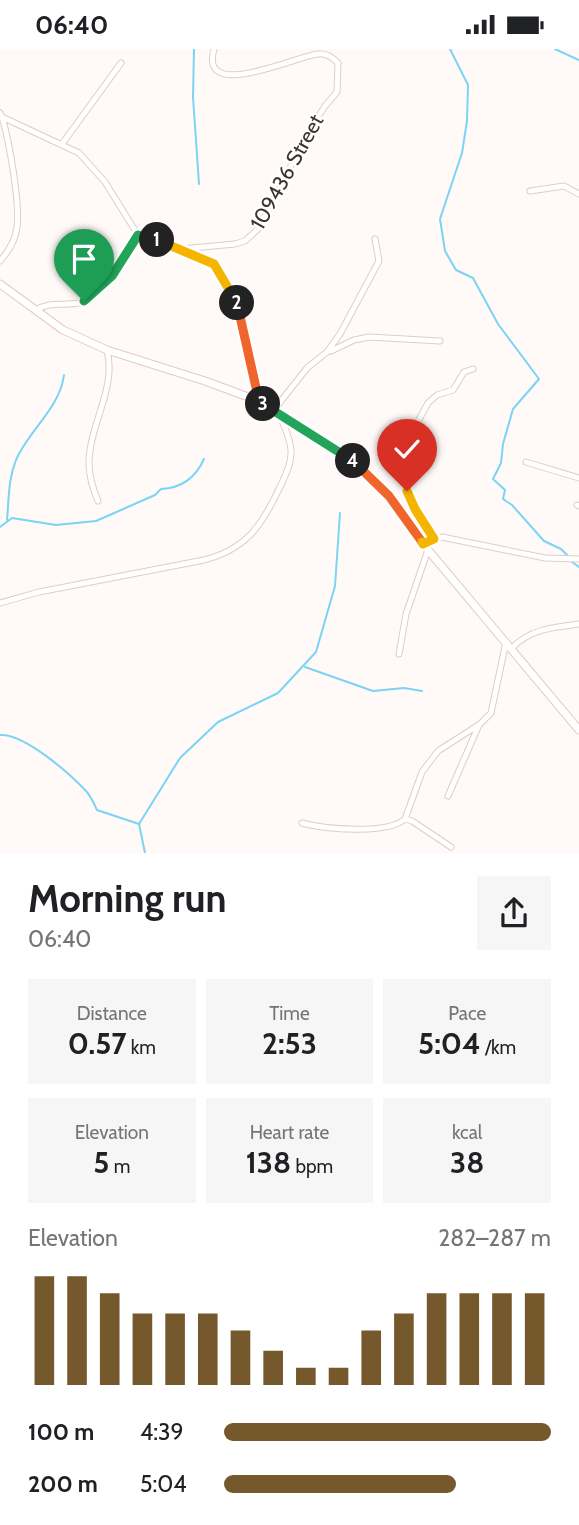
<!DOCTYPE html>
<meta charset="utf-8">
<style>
:root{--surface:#fff;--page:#f6f6f6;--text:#202124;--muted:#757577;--accent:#76582d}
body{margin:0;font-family:Cabin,sans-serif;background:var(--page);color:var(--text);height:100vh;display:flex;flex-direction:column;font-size:26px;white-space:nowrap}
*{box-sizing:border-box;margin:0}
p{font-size:23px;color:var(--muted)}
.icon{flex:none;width:38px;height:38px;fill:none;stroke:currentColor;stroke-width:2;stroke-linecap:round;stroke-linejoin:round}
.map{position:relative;height:804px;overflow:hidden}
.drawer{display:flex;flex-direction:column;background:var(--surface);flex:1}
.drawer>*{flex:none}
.pin{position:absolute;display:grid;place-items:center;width:60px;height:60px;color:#fff;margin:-72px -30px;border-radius:50% 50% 50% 0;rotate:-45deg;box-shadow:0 0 7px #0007}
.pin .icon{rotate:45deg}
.km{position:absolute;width:35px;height:35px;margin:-18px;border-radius:50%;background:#222;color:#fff;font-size:19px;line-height:35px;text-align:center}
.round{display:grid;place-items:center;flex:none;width:74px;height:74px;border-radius:0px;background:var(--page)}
.overview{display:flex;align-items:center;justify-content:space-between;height:119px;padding:0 28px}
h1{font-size:38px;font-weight:700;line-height:52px}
.figures{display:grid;grid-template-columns:repeat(3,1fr);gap:10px;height:119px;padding:7px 28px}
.figures div{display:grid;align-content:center;border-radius:0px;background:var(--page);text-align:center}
.figures b{font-size:30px;font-weight:700}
.figures small{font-size:19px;font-weight:400}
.figures p{font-size:19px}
.chart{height:196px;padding:14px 28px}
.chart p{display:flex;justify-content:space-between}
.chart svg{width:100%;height:126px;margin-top:7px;stroke:var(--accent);stroke-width:6}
ul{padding:0 28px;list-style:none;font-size:23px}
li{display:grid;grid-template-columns:112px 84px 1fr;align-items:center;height:52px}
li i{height:18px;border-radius:9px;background:var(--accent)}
.status{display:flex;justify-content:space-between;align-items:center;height:49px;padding:0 35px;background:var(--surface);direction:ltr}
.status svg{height:19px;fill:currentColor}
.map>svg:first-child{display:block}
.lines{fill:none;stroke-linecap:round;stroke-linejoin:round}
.stream{stroke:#7bd3f5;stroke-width:2}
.minor-casing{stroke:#e2ccc3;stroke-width:7}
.tertiary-casing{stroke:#e2ccc3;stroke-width:9}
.minor{stroke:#fff;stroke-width:5}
.tertiary{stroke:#fff;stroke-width:7}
.split-1-casing{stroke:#fff;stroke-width:14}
.split-2-casing{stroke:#fff;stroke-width:14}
.split-3-casing{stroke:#fff;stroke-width:14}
.split-4-casing{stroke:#fff;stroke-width:14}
.split-5-casing{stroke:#fff;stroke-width:14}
.split-6-casing{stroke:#fff;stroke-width:14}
.split-1{stroke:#22a559;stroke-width:9}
.split-2{stroke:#f5b400;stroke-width:9}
.split-3{stroke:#f0652b;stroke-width:9}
.split-4{stroke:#22a559;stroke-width:9}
.split-5{stroke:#f0652b;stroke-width:9}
.split-6{stroke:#f5b400;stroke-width:9}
.labels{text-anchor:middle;stroke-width:5;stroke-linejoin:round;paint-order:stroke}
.street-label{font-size:21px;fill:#3c332f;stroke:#fff}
</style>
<div class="status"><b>06:40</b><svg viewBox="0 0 49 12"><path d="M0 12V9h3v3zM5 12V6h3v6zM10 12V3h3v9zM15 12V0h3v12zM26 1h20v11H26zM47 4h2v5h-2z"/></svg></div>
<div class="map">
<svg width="579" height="804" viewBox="0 0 579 804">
<rect width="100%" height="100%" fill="#fffaf8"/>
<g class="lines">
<!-- stream -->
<path class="stream" d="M194,0L193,48L199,135
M450,0L468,36L467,72L462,104L440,170L445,202L456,221L473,229L498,275L539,330L513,360L503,395L501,414L493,430L505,441L503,450L512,456L544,492L561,500L569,508
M555,0L579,11
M7,471C9,450 8,431 16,411C29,381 60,359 64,326
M0,478L12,469L56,476L96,472L155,446L161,440C182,439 196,428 204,410
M572,513L579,518
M305,618L373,642L404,639L422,642
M0,686C24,684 70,725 86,742C91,747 94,755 97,761L139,775L145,804
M139,775L180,709L218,673L278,644L316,603L335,537L340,464"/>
<!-- minor casing -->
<g class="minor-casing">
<path id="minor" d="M0,64L2,68L79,104L105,133L138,186L148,187L208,212L220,222L236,251L259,352
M62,95L121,14
M530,142L564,137L579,145
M181,200L235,195L245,192L259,179L306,87L325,57L337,43L338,14C332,8 326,4 318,5C302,5 198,55 214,0
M0,212C7,204 14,194 16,183C22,161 9,92 2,68
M36,261C50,252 63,257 78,254C107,248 124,209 138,186
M331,302L354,291L369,288L440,292
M274,361L307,319L327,303L340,285L379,212L375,190
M526,413L579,429
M98,452C93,440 89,428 89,415C89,375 117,340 107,301
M577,456L579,457
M434,490L415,460L407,442L416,376L428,354L437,346L453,341L464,323L473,320
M423,495L442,488L545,509L579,510
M0,554L39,543L204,511C247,500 262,476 280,438C285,427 292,414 291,401C290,389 284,376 279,365
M512,599C530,580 554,578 579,575
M399,605L406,565L428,501
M448,747L479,676
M405,770L412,772L451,798
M302,774C324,780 387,786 405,770L422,723L438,702L480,675L491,664L506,593"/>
</g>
<!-- tertiary casing -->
<g class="tertiary-casing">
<path id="tertiary" d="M0,235L63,281L107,301L205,332L259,352L357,415L389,447L428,501L579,681"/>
</g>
<!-- minor -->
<use href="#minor" class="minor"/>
<!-- tertiary -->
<use href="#tertiary" class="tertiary"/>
</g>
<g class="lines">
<!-- split-1 casing -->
<g class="split-1-casing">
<path id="split-1" d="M84,252L112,227L138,186L157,191"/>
</g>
<!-- split-2 casing -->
<g class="split-2-casing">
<path id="split-2" d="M157,191L214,215L237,254"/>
</g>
<!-- split-3 casing -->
<g class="split-3-casing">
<path id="split-3" d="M237,254L259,352L263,355"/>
</g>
<!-- split-4 casing -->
<g class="split-4-casing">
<path id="split-4" d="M263,355L353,412"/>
</g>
<!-- split-5 casing -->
<g class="split-5-casing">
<path id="split-5" d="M353,412L389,447L422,493"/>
</g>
<!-- split-6 casing -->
<g class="split-6-casing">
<path id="split-6" d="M407,442L415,460L434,490L423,495L422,493"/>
</g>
<!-- split-1 -->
<use href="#split-1" class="split-1"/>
<!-- split-2 -->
<use href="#split-2" class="split-2"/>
<!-- split-3 -->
<use href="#split-3" class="split-3"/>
<!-- split-4 -->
<use href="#split-4" class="split-4"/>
<!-- split-5 -->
<use href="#split-5" class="split-5"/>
<!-- split-6 -->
<use href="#split-6" class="split-6"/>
</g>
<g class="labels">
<!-- street labels -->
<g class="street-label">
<text transform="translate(287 123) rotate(-61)" y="7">109436 Street</text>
</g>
</g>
</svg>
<div class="pin" style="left:84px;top:252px;background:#1e9e55"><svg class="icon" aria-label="arrive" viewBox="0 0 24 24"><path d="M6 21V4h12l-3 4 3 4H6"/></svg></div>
<div class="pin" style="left:407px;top:442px;background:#d93025"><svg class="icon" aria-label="check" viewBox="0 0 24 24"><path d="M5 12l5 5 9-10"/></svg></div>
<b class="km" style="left:157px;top:191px">1</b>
<b class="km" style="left:237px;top:254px">2</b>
<b class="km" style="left:263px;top:355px">3</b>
<b class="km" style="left:353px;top:412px">4</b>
</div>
<section class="drawer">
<div class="overview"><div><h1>Morning run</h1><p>06:40</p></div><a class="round"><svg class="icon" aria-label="share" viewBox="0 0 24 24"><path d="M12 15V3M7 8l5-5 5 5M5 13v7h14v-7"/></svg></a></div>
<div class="figures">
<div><p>Distance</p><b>0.57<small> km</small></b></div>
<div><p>Time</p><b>2:53</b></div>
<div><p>Pace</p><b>5:04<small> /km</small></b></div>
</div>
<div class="figures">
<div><p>Elevation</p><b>5<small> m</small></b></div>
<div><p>Heart rate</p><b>138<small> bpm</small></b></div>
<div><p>kcal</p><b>38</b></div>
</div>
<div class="chart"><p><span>Elevation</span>282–287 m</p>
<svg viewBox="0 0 160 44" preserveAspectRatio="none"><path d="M5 44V6M15 44V6M25 44V12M35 44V19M45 44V19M55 44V19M65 44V25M75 44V32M85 44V38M95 44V38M105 44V25M115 44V19M125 44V12M135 44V12M145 44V12M155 44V12"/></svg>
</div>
<ul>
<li><b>100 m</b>4:39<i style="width:100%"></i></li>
<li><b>200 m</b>5:04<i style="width:71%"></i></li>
</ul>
</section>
